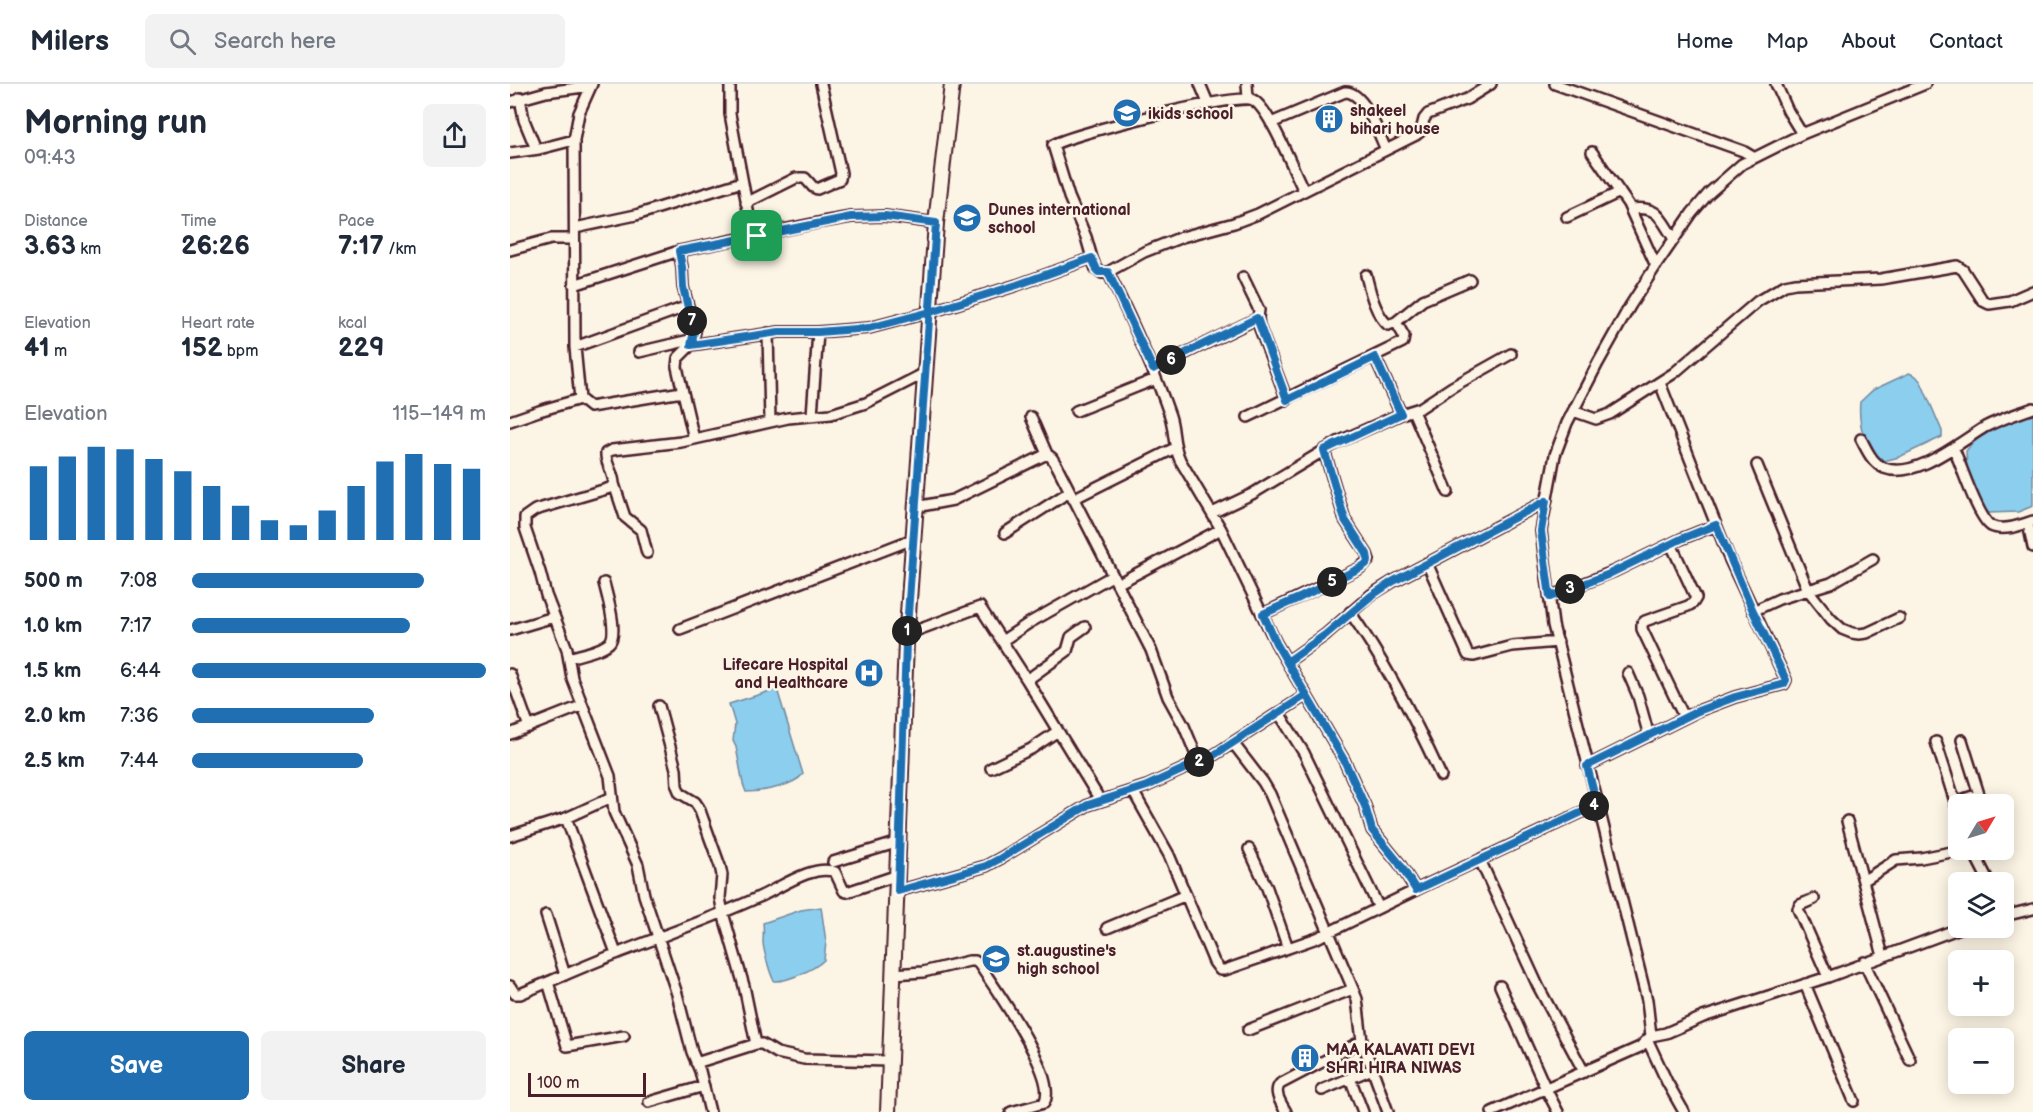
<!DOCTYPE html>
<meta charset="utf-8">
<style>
:root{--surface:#fff;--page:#f2f2f3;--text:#1f2937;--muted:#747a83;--line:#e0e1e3;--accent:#1f6fb2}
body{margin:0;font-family:"Balsamiq Sans",sans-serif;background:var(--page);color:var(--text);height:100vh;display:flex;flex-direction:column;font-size:22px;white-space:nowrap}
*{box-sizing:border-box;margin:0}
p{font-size:20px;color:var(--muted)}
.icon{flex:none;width:33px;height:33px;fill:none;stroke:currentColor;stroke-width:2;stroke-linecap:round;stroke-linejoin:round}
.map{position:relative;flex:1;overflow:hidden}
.side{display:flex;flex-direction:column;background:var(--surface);width:510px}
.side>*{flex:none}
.needle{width:39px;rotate:52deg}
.tools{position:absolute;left:1438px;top:710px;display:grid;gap:12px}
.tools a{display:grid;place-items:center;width:66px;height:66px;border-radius:9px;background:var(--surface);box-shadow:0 3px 15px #0003;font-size:30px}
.scale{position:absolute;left:18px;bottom:15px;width:118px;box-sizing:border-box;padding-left:6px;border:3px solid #4a1f2b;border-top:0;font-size:16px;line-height:21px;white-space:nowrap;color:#4a1f2b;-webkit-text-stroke:4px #fcf5e5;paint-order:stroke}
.pin{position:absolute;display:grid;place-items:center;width:51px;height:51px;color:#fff;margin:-26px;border-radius:12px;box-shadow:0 3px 9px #0006}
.km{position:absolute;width:30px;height:30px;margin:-15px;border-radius:50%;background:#222;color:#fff;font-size:16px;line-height:30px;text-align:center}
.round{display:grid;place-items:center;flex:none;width:63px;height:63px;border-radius:9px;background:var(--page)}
.head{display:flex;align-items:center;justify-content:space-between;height:102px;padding:0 24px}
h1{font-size:33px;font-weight:700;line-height:45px}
.metrics{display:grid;grid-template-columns:repeat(3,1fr);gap:9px;height:102px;padding:6px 24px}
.metrics div{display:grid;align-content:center}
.metrics b{font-size:26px;font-weight:700}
.metrics small{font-size:16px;font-weight:400}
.metrics p{font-size:16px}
.chart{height:168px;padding:12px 24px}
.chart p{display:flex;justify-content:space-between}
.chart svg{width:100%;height:108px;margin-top:6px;stroke:var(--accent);stroke-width:6}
.action{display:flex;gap:12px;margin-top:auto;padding:12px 24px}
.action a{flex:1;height:69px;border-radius:9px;background:var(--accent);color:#fff;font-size:24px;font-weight:700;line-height:69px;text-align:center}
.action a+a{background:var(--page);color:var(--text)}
ul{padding:0 24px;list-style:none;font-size:20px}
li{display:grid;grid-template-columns:96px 72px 1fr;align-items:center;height:45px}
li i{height:15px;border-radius:8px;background:var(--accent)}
header{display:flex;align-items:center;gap:36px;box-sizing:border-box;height:84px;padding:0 30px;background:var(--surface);border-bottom:2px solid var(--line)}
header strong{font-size:28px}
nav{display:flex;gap:33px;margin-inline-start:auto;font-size:21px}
.search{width:420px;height:54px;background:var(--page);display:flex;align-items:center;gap:15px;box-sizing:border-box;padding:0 21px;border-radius:9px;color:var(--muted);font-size:22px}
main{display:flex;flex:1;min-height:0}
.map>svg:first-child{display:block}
.water{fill:#8cceed;stroke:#72889f;stroke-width:1.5}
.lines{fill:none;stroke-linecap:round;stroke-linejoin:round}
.street-casing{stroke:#4a1f2b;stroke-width:14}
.secondary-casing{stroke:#4a1f2b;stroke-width:18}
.street{stroke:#fcf5e5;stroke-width:9}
.secondary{stroke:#fcf5e5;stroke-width:14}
.route-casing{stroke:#fff;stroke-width:12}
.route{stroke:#1f6fb2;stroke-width:8}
.labels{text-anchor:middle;stroke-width:5;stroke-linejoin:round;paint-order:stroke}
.poi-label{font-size:16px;font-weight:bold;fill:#4a1f2b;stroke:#fcf5e5;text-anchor:start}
</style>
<header>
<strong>Milers</strong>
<div class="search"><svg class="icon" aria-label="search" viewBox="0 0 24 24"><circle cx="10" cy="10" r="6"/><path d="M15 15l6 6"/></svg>Search here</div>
<nav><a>Home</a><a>Map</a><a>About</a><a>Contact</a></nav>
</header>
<main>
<section class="side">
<div class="head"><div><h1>Morning run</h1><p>09:43</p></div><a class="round"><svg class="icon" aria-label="share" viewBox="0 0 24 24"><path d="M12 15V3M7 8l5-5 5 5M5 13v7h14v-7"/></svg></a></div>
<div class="metrics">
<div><p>Distance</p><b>3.63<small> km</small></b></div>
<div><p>Time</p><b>26:26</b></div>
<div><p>Pace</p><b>7:17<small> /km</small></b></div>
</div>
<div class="metrics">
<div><p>Elevation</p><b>41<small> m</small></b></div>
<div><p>Heart rate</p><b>152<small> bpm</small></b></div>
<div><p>kcal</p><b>229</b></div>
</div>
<div class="chart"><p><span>Elevation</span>115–149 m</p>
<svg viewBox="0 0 160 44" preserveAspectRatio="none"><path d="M5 44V14M15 44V10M25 44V6M35 44V7M45 44V11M55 44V16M65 44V22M75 44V30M85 44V36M95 44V38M105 44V32M115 44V22M125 44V12M135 44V9M145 44V13M155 44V15"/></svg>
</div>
<ul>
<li><b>500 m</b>7:08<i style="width:79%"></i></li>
<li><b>1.0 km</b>7:17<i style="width:74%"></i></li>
<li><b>1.5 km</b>6:44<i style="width:100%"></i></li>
<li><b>2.0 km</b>7:36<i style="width:62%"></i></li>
<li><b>2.5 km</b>7:44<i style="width:58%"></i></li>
</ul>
<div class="action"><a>Save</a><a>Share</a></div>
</section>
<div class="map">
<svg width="1523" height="1028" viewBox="0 0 1523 1028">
<rect width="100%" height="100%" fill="#fcf5e5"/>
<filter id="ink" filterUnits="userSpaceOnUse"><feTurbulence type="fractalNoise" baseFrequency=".0167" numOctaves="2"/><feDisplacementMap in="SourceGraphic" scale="12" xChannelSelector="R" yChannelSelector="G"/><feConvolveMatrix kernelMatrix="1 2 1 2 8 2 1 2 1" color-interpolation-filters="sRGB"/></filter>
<g filter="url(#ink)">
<!-- water -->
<path class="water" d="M1399,289L1406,292L1411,298L1432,347V353L1389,373L1374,377C1354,368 1348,339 1350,318L1363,306Z
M1523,328V422L1508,428L1478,429L1472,425L1457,386L1456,367L1468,353L1476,347Z
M267,605L293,690C284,702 252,708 236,708L233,700L226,663L223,657L225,640L219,620Z
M311,823L316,858L314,876C305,885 277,898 264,897C260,890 254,868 253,859C253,852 254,846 253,839L291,826Z"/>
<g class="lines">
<!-- street casing -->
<g class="street-casing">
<path id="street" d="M220,0V30L243,153
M690,0L698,19
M737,0L738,14
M1045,0L1233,67L1243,73
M1266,0L1278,27L1292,50
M10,14L14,36L26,65
M0,18L36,8L81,2
M761,39L835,8C854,7 869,50 876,66
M1082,68L1118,120L1146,182
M0,69L29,65L64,56
M794,107C784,88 760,25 743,16C729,8 560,50 543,61L559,113L576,153L582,174L586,185L592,189L598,188C621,235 643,282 660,332C665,347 662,359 670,376L711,445L766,559L834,676L855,722L862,746L889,779L906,806
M236,119L286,94H295L303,103L307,105L330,95L331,89L311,0
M1121,125C1149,122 1150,134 1164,155
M1057,133L1110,108
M65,144L126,131L232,98
M0,166L41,155H64
M169,167L172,183L173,203L185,248L181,261L168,274L167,283L184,355
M598,188L634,168L672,153L724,139L748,130L906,51L911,47L914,35L918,30L957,15L981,0
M733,193L749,226L748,234L749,242L777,316
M64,201L169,167L312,138L341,133L375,132L426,139
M886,238L913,216L960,196
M258,249L260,338
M181,261L269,248H308L359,244L420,228L507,201L582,174
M65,263L178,222
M129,268L184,255
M865,273L891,330
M643,285L748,234
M70,315L80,323L172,308
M566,327L646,295
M903,327L938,408
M1063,327L1086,335L1100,330L1164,289L1248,217L1275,201L1285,199L1371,195L1447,182L1453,186L1473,217L1479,220L1500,217L1523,207
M302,331L308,248
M521,333L537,370L542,374L547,382L641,566L658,613L674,642L689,678
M738,333L893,258L894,252L886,238L878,241C865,230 860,207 856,191
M0,337L29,327L70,315L65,263L64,56L69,29L82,0
M1351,355C1357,366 1362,379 1374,384C1405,396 1450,358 1475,343C1490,335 1507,330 1523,324
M1444,365C1451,381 1468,434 1481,442C1493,448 1512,441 1523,437
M1247,381L1298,506L1321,535L1332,545L1342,549L1349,550L1357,549L1389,534
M104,400L115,433L131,446L137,469
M563,415L665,364
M406,423L443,416L537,370
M702,429L742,410L828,358L891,330L910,324L942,303L1001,270
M1518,439L1523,463
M495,449L559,408
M1161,460L1186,514L1183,519L1178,522L1135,537L1132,540V545L1174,633
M917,479L958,571L964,572L1002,562L1048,558
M607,500L711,445
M1040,513L1105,487L1171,455L1206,441
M1243,527L1269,515L1321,499L1363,475
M840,528C876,580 905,635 931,692
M753,530L850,484L859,476L857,470L835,436L814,366
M170,545L403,455
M0,546L44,533
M397,550L470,523L517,596L590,716
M492,557L519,539L602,492
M59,574C71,570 90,567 99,559C109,550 97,512 94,499
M777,578L815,551L861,511L882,498L1036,417
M1118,589L1128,612L1139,652
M0,590L19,643
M517,596L557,567L561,553L575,543
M149,622L166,685L167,702L170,709L185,718L189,724L210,782L212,791L210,814L213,829L234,902L246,960
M769,629L794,669L869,824
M0,650L71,622
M1452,656L1472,720
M1426,658L1449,730
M723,659L753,698L760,710L843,905L847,915L852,957L878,1028
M1077,682L1188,627L1225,613L1274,600L1276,596L1220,476L1150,299
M481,684L521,665L548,647
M623,707L659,771L704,878L710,886H715L807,854L914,802L1087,721
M1445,718L1469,710
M56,734L106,869
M1337,737L1373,872
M0,752L56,734L102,713
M739,765L757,804L778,864
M1462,765L1479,798
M970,776L1028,902L1074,988
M323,778L389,758
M1353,797L1386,776L1411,774L1457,765
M388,807L476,782L491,774L578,721L637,702L704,671L796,611
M1304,815L1290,821L1288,825L1318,893
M36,831L55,891
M1494,832L1523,825
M597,844L676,811
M1354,878L1400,976
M383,890L413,888L459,877H465L469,880C484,903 550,994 534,1019L501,1028
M38,898L57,962L114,952
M1295,900L1344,1017
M0,902L5,910H10C41,897 72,883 103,871C151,852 201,835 249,813C268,805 304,779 325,788L334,807L337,808L388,791
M990,902L1036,1005L1048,1028
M738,946L843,905
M1141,952L1156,949L1193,933L1318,893L1453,843
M1138,957L1157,998L1174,1028
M186,979L246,960H252L267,969L294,975L380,977
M840,994L853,1028
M812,1006L862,985
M139,1018L194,1002
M200,1028L190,987L182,968L167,910L134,811L128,781L104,728L100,692L62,594L57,565L36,511L30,488L15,444V433L25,426L100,404L104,400C104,389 95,380 96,369L102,366L171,358L278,334L321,330L356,319L415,289
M776,1028C771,1019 763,1008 770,1000L852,957
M982,1028L1130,963L1141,952L1137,916L1043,541L1031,447L1045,371L1057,339L1088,279L1120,222L1147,180L1182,129L1199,109L1232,80L1292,50L1415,0"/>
</g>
<!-- secondary casing -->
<g class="secondary-casing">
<path id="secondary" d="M378,1028L396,558L426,139L442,0"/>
</g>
<!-- street -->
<use href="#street" class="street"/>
<!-- secondary -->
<use href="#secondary" class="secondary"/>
</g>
</g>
<g class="lines" filter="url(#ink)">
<!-- route casing -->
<g class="route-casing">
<path id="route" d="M247,152L341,133L375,132L426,139L396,558L388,807L476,782L491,774L578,721L637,702L704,671L796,611L777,578L815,551L861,512L882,498L1036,417L1031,447L1040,513L1097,491L1171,455L1206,441L1243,527L1276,596L1274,600L1225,613L1188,627L1077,682L1087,721L906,806L889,779L862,746L855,722L834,676L766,559L753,530L789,514L850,484L856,480L858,476L857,470L835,436L814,366L891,330L865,273L777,316L747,234L643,285L598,188H588L582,174L507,201L420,228L359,244L308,248H269L181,261L184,248L173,203L172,183L169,167L247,152"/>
</g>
<!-- route -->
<use href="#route" class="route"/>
</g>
<!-- icons -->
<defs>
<g id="school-disc" transform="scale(1.5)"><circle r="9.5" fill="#1f6fb2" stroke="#fcf5e5"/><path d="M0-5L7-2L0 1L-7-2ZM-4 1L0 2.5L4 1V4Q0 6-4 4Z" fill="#fff"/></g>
<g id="building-disc" transform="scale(1.5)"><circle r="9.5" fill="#1f6fb2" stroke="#fcf5e5"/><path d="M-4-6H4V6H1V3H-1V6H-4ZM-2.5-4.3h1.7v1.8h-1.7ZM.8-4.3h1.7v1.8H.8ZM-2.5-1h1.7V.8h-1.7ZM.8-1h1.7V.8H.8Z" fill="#fff"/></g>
<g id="hospital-disc" transform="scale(1.5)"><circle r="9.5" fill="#1f6fb2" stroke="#fcf5e5"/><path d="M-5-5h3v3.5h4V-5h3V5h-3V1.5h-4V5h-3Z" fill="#fff"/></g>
</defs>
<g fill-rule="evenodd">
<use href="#school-disc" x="617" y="29"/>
<use href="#building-disc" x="819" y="35"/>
<use href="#school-disc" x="457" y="134"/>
<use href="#hospital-disc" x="359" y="589"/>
<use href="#school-disc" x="486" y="875"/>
<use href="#building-disc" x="795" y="974"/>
</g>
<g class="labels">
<!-- poi labels -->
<g class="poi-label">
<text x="840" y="32">shakeel<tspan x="840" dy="18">bihari house</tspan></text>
<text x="638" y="35">ikids school</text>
<text x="478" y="131">Dunes international<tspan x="478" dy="18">school</tspan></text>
<text x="338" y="586" text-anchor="end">Lifecare Hospital<tspan x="338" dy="18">and Healthcare</tspan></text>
<text x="507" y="872">st.augustine's<tspan x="507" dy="18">high school</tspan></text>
<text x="816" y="971">MAA KALAVATI DEVI<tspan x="816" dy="18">SHRI HIRA NIWAS</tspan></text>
</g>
</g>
</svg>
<div class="tools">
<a><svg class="needle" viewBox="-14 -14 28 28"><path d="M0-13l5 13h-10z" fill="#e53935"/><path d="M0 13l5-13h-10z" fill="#747a83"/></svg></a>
<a><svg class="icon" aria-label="layers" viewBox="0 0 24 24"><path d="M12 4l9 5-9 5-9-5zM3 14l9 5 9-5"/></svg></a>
<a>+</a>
<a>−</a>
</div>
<div class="scale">100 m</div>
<div class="pin" style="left:247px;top:152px;background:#1e9e55"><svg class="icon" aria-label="arrive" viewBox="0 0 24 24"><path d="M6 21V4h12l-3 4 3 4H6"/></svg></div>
<b class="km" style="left:397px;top:547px">1</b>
<b class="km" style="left:689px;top:678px">2</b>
<b class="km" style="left:1060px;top:505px">3</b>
<b class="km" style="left:1084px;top:722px">4</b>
<b class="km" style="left:822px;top:498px">5</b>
<b class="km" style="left:661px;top:276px">6</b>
<b class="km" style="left:182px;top:237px">7</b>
</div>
</main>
